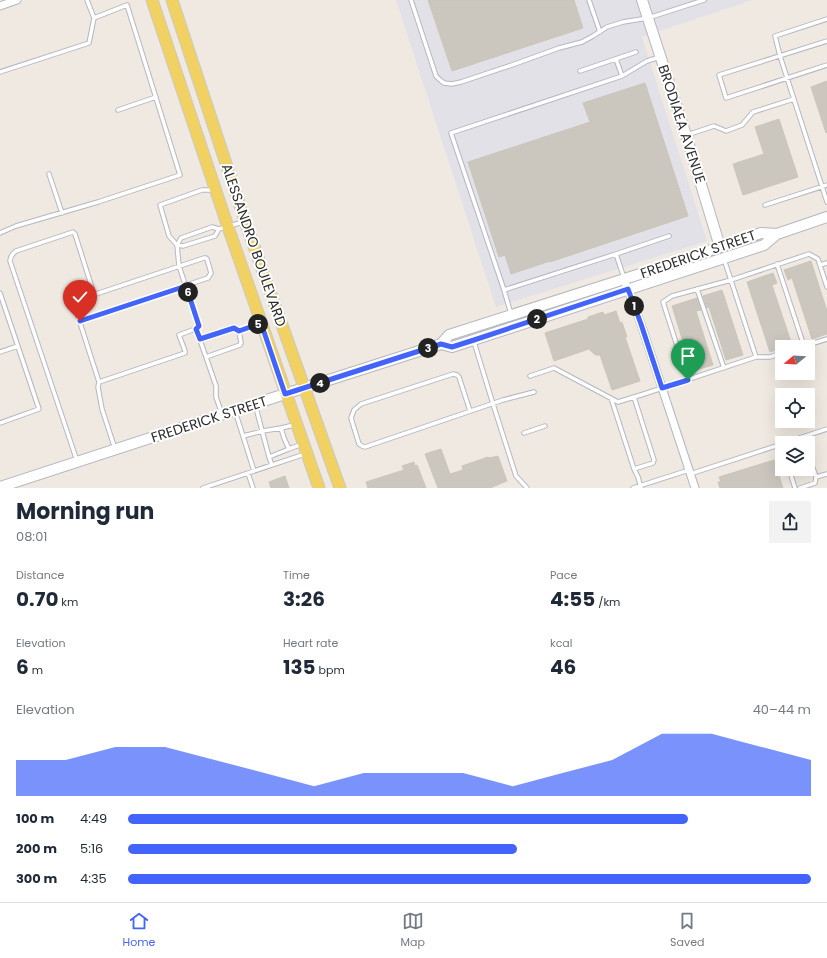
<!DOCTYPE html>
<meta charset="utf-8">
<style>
:root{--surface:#fff;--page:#f2f2f3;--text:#1f2937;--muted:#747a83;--line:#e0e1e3;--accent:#4264fb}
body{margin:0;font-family:Poppins,sans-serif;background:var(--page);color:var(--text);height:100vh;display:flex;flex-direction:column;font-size:15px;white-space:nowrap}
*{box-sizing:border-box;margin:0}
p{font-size:13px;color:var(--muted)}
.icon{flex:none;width:22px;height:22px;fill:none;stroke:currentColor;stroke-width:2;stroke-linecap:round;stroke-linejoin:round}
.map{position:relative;height:488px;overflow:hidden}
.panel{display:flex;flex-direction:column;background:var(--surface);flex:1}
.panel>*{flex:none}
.needle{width:26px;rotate:252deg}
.fabs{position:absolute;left:775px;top:340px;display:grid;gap:8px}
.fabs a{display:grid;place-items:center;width:40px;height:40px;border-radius:0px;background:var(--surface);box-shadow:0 4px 16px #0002;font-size:20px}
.pin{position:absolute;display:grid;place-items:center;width:34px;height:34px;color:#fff;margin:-41px -17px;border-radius:50% 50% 50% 0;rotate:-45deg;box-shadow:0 0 4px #0007}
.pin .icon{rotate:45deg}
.km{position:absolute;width:20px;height:20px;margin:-10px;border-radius:50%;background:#222;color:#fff;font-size:11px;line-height:20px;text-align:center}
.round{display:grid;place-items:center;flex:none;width:42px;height:42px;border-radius:0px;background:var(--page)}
.headline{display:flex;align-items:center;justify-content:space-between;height:68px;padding:0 16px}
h1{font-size:22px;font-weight:700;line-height:30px}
.figures{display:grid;grid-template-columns:repeat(3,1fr);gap:6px;height:68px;padding:4px 16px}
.figures div{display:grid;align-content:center}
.figures b{font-size:20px;font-weight:700}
.figures small{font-size:11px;font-weight:400}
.figures p{font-size:11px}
.chart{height:112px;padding:8px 16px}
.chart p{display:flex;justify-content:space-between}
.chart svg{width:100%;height:72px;margin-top:4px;fill:var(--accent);opacity:.7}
ul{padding:0 16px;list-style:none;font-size:13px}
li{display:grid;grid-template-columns:64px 48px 1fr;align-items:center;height:30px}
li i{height:10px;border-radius:5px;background:var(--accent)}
.menu{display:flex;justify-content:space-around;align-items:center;height:56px;border-top:1px solid var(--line);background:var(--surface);font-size:11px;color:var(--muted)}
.menu a{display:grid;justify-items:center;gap:2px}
.menu .selected{color:var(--accent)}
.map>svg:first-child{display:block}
.industrial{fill:#e3e1e8}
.building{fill:#cbc7bf;stroke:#cbc5ba}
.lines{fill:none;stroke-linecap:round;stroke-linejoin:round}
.lane-casing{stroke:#b4b7c1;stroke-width:5.5}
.street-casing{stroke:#b4b7c1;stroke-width:9}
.secondary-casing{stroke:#b4b7c1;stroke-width:12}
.primary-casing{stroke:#c9c9c9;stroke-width:13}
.lane{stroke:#fff;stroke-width:3.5}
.street{stroke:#fff;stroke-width:7}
.secondary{stroke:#fff;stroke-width:10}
.primary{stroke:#f2d163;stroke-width:11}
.route-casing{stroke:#fff;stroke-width:8}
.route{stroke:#4264fb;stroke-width:5}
.labels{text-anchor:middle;stroke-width:4;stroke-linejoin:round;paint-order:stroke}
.street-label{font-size:14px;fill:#2e2e2e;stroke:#fff}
</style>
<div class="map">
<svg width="827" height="488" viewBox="0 0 827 488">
<rect width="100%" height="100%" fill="#efe9e1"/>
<!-- industrial -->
<path class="industrial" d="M396,0H753L642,37L707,241L496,307Z"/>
<!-- building -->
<path class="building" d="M428,0H574L583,28L452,71Z
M827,81V132L826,133L811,87Z
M645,83L688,216L550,262V261L511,274L505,255L499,257L468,162L590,122L583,103Z
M779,119L798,177L743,195L733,164L764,154L755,127Z
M811,261L827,311V334L812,339L792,278L788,280L784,270Z
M773,273L777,283L772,285L792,345L786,347H782V348L770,352L747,282Z
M722,290L743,355L726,360L709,307L707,308L703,296Z
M697,298L701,310L696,311L713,365L692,371L672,306Z
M616,311L620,323L622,322L627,337H625L640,381L612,390L600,355H596L594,354L589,349L554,361L545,333L588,319V317L603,312L604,315Z
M441,449L450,474L463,470L462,466L488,457L489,458L498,456L507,481L490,488H438L425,454Z
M774,460L783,488H720L718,482H721L719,477Z
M414,462L415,466L417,465L426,488H368L366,482L404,470L402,466Z
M285,476L289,488H271L269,482Z"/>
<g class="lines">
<!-- lane casing -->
<g class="lane-casing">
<path id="lane" d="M411,0L436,76L440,80L444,83L452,84L461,82L512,65L559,48L582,42L593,36L607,27L623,22L648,18L704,0
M589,0L600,32
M827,19L775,36L780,56L827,202
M827,41L719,75L726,98L827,65
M616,59L622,76
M580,71L636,52
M0,72L89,43L94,18
M118,110L156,97
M687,135L714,126L726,131L742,125L753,112L794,99
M49,174L62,213
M765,205L827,185
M0,233L16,226L98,202L180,175L127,5L94,18L87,0
M177,245L181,238L212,227L219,229L243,222
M177,245L183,246L215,236L219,229
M616,254L669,236
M724,259L756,357
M777,264L804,346
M820,265L827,263
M624,278L616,254L504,290L451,133L622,76L647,61L660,57
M697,289L724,368
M504,290L511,314
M0,293L39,409L0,423
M79,321L208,278L211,273L207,259L206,258H204L75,301L74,302V304L99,382L98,387L102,409L115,449
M196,329L206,357
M199,339L234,328L239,331
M474,342L493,404L516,476L527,488
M801,347L827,339
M0,352L18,346
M530,376L554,368L618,402L644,394L756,357H770L782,353
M688,380L663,302L672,296L731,280L809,254L818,259L827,287
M99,382L185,353V351L179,335L198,328L199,326L179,266L177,245L169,236L160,205L202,190H213
M634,397L654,460L653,463L634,469L638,477L641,488
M611,398L634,469
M255,404L269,457
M235,411L243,436L263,431L281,428
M470,411L459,377L457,375L453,374L361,404L354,410L351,418L359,444L362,446L365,447L503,400L534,392
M222,414L216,397V386L206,357L240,345L241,343L239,331L259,324
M294,425L281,428L284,438L289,449L302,444
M524,433L545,426
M243,436L254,471
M784,443L827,429
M808,453L816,477
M77,461L10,261C10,257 12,254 16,251L73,232L75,234L94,294
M272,465L269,457L289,449
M789,469L795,488
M248,473L253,488
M690,474L782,444
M203,488L305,454
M633,488L689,470
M800,488L815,483L816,477L827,474"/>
</g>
<!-- street casing -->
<g class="street-casing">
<path id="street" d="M0,6L17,0
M626,285L641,324L695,488"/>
</g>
<!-- secondary casing -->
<g class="secondary-casing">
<path id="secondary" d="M642,0L686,135L720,247
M441,344L449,335L640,274L761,233L777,234
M0,487L285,394L441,344L452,347L764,245L777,234L827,217"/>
</g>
<!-- primary casing -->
<g class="primary-casing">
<path id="primary" d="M152,0L228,227L319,488
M172,0L245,221L340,488"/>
</g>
<!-- lane -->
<use href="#lane" class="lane"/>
<!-- street -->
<use href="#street" class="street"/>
<!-- secondary -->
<use href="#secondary" class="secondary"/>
<!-- primary -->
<use href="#primary" class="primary"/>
</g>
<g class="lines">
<!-- route casing -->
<g class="route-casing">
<path id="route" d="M80,321L186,286L199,326L196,329L200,339L234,328L239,331L261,323L285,394L441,344L452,347L474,340L628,289L641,324L662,388L688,380"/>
</g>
<!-- route -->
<use href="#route" class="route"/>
</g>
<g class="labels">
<!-- street labels -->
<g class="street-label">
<text transform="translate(682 124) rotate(72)" y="5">BRODIAEA AVENUE</text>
<text transform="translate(254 245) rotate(71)" y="5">ALESSANDRO BOULEVARD</text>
<text transform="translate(698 254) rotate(-19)" y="5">FREDERICK STREET</text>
<text transform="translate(209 419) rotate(-18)" y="5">FREDERICK STREET</text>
</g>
</g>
</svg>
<div class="fabs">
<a><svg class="needle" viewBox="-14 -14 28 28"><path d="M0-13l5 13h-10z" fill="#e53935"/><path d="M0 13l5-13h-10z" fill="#747a83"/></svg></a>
<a><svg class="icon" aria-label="locate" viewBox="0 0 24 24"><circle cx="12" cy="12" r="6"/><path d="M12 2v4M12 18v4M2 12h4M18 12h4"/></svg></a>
<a><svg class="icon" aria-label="layers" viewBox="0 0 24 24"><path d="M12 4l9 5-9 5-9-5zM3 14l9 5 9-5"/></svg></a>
</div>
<div class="pin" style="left:688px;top:380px;background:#1e9e55"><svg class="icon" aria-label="arrive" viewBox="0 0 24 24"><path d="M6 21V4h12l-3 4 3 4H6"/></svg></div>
<div class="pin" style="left:80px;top:321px;background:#d93025"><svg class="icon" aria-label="check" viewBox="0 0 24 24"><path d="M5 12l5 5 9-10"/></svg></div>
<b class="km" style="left:634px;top:306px">1</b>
<b class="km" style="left:537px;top:319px">2</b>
<b class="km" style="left:428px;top:348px">3</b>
<b class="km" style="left:320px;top:383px">4</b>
<b class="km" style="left:258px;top:324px">5</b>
<b class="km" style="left:188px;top:292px">6</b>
</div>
<section class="panel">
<div class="headline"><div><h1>Morning run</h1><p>08:01</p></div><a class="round"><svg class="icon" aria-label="share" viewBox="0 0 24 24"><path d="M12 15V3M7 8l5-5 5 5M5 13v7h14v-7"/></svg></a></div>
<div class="figures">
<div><p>Distance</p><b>0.70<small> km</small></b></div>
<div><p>Time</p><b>3:26</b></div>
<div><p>Pace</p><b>4:55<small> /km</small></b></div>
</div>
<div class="figures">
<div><p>Elevation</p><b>6<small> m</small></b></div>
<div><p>Heart rate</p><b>135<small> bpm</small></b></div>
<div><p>kcal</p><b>46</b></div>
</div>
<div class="chart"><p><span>Elevation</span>40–44 m</p>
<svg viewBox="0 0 160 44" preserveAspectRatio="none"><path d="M0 44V22L10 22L20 14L30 14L40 22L50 30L60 38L70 30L80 30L90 30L100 38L110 30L120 22L130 6L140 6L150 14L160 22V44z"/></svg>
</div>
<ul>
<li><b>100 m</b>4:49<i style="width:82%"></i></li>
<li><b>200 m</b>5:16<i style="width:57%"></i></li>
<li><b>300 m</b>4:35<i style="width:100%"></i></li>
</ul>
</section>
<nav class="menu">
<a class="selected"><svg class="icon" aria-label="home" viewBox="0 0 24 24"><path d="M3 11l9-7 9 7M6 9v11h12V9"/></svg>Home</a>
<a><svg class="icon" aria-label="map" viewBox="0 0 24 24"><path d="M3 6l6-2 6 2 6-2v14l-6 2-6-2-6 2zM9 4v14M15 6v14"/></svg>Map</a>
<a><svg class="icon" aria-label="saved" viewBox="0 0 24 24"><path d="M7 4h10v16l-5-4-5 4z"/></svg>Saved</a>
</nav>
